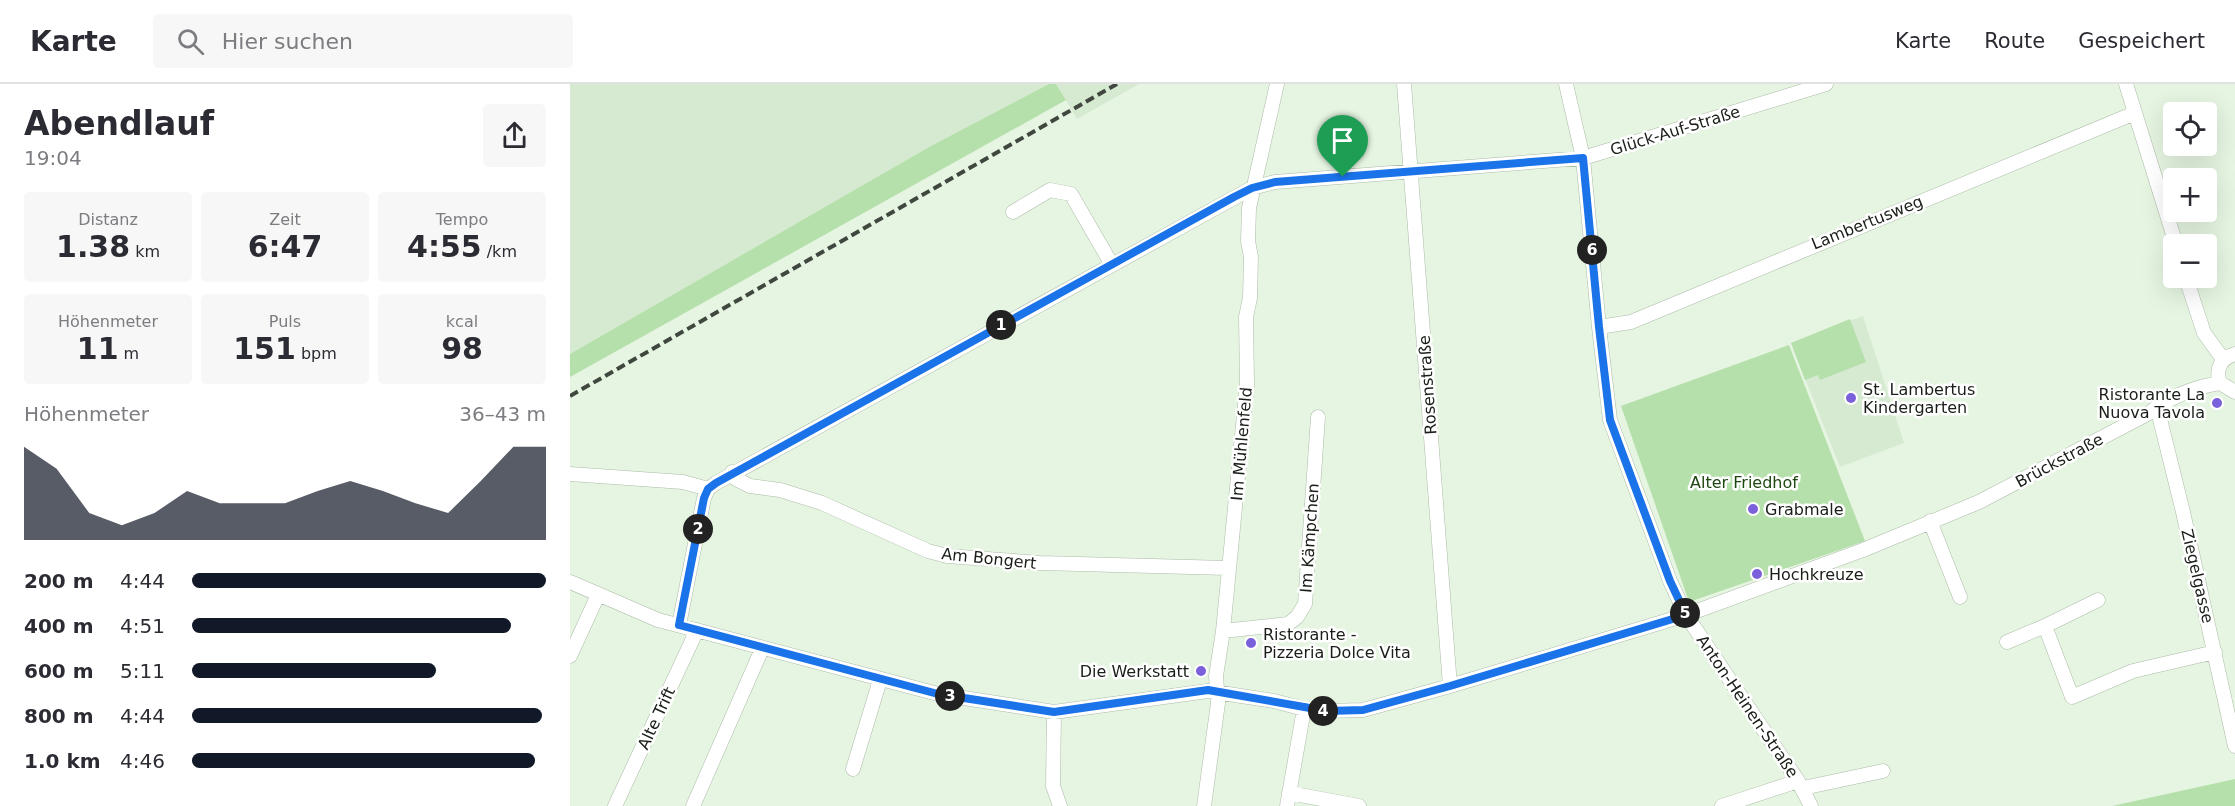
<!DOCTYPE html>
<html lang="de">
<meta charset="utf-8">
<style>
:root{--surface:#fff;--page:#f7f7f7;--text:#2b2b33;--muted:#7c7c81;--line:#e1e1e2;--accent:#111827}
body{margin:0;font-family:"DejaVu Sans",sans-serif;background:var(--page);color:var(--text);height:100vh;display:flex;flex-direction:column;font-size:22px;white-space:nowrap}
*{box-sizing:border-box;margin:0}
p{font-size:20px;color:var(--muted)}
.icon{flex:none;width:33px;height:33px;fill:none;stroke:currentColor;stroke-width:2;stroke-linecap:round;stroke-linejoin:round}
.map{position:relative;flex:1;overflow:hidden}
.panel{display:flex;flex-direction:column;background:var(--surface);width:570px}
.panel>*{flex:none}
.tools{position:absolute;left:1593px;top:18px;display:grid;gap:12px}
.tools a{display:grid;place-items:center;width:54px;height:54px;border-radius:6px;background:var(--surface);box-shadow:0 6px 24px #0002;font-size:30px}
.pin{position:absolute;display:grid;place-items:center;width:51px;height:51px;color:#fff;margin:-62px -26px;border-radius:50% 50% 50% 0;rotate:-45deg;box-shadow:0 0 6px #0007}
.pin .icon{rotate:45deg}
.km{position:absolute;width:30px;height:30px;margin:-15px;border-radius:50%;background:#222;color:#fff;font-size:16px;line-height:30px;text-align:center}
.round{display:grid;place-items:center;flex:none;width:63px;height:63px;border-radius:6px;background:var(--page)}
.overview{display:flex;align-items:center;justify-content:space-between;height:102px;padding:0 24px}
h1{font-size:33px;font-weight:700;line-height:45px}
.stats{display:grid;grid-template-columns:repeat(3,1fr);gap:9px;height:102px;padding:6px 24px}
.stats div{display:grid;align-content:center;border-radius:6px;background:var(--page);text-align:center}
.stats b{font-size:30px;font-weight:700}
.stats small{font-size:16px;font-weight:400}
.stats p{font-size:16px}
.chart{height:168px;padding:12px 24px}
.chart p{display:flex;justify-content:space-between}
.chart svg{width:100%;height:108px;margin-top:6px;fill:var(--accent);opacity:.7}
ul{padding:0 24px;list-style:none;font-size:20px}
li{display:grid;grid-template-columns:96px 72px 1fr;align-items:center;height:45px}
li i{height:15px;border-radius:8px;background:var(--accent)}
header{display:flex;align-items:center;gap:36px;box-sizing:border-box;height:84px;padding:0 30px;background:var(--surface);border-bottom:2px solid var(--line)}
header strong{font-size:28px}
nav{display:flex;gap:33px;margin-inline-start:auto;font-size:21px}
.search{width:420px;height:54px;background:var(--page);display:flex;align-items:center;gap:15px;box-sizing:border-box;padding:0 21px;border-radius:6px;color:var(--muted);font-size:22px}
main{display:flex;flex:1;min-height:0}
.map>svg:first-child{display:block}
.built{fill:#d6ead1}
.green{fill:#b6e0ab}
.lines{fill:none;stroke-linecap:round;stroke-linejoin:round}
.minor-casing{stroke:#acbba8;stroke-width:15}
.minor{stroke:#fff;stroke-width:14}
.rail{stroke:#40473f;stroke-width:4;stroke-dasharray:9 4.5;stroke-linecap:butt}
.route-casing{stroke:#fff;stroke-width:12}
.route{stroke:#1a73e8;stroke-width:8}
.poi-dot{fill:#7a60da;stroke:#fff;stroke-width:2}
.labels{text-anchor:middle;stroke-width:5;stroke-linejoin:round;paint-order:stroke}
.street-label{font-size:16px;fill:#191e18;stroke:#fff}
.poi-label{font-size:16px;fill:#191e18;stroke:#fff;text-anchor:start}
.park-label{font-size:16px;fill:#1d4810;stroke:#fff}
</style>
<header>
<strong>Karte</strong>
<div class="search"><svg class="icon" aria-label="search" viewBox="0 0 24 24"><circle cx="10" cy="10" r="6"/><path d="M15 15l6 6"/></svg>Hier suchen</div>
<nav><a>Karte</a><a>Route</a><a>Gespeichert</a></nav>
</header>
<main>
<section class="panel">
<div class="overview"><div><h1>Abendlauf</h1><p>19:04</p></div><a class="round"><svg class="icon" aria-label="share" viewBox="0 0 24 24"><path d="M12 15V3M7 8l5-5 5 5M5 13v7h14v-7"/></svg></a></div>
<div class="stats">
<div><p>Distanz</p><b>1.38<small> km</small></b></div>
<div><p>Zeit</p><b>6:47</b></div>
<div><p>Tempo</p><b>4:55<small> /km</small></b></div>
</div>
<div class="stats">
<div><p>Höhenmeter</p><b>11<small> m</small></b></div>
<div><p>Puls</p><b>151<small> bpm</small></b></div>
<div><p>kcal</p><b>98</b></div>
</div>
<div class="chart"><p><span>Höhenmeter</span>36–43 m</p>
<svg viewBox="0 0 160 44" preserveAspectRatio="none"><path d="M0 44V6L10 15L20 33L30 38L40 33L50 24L60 29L70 29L80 29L90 24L100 20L110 24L120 29L130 33L140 20L150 6L160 6V44z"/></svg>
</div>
<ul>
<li><b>200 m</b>4:44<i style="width:100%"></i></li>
<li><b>400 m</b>4:51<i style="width:90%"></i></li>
<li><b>600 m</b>5:11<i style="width:69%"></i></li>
<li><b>800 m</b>4:44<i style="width:99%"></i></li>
<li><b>1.0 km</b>4:46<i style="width:97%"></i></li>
</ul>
</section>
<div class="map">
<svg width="1665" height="722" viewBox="0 0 1665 722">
<rect width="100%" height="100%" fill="#e6f5e2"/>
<!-- built -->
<path class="built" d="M0,0H479L359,63L0,270Z
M486,0H569L507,35Z
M1293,232L1334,359L1270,383L1221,259Z"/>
<!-- green -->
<path class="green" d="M479,0H486L496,16L0,293V270L359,63Z
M1280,235L1296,278L1250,296L1248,291L1235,296L1221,259Z
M1219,261L1295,457L1119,518L1051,322Z
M1665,695V722H1542Z"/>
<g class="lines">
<!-- minor casing -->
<g class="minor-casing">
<path id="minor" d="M834,0L880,602
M996,0L1013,74L1029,243L1040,336L1100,497L1116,531L1228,697L1241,722
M1556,0L1606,160
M443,128L480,106L501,110L542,181
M1616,194L1634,249L1653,275
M1029,243L1061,238L1565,29
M1665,270C1651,274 1645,285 1650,299L1665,308
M1587,323L1613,428L1665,662
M162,388L166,395L180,402L210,406L252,419L358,467L377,472L470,479L658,484
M0,390L113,398L138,405
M1360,437L1390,513
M0,498L88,536L368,610L484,628L638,607L704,617L734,625L757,627L793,626L880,602L1116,531L1293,466L1409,418L1579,329C1600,313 1624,303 1650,299
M1528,516L1475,542L1502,613L1563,587L1645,568
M109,541L134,414L138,405L146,399L682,104L705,98L1013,74L1256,0
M653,547L718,540L727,533L735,520L748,333
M1437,558L1475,542
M0,572L28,511
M484,628L483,702L490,722
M283,685L310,596
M1233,704L1313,687
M719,709L789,722
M45,722L127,546
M123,722L192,565
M634,722L648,619L646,592L653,547L677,300L676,233L680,214L681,173L678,157L679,124L707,0
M717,722L734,625
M1152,722L1228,697"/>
</g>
<!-- minor -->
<use href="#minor" class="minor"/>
<!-- rail -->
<path class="rail" d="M0,312L547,0"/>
</g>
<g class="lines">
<!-- route casing -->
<g class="route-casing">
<path id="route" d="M1013,74L1029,243L1040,336L1100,497L1116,531L880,602L793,626L757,627L638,606L484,628L368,610L109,541L134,414L138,405L146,399L664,113L682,104L705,98Z"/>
</g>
<!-- route -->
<use href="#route" class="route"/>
</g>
<!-- markers -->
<g class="poi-dot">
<circle cx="1281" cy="314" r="6"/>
<circle cx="1647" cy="319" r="6"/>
<circle cx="1183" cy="425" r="6"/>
<circle cx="1187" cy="490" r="6"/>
<circle cx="681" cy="559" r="6"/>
<circle cx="631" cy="587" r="6"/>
</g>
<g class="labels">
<!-- street labels -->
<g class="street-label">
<text transform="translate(1105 46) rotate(-17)" y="6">Glück-Auf-Straße</text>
<text transform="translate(1297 138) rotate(-22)" y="6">Lambertusweg</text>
<text transform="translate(857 301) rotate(-94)" y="6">Rosenstraße</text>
<text transform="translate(671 360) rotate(-85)" y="6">Im Mühlenfeld</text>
<text transform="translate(1489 376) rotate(-28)" y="6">Brückstraße</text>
<text transform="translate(739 454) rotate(-86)" y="6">Im Kämpchen</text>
<text transform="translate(419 474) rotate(6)" y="6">Am Bongert</text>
<text transform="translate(1628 492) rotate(77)" y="6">Ziegelgasse</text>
<text transform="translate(1178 622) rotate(56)" y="6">Anton-Heinen-Straße</text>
<text transform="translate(86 634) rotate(-65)" y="6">Alte Trift</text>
</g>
<!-- poi labels -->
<g class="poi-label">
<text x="1293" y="311">St. Lambertus<tspan x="1293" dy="18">Kindergarten</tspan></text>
<text x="1635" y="316" text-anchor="end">Ristorante La<tspan x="1635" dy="18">Nuova Tavola</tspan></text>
<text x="1195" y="431">Grabmale</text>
<text x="1199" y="496">Hochkreuze</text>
<text x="693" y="556">Ristorante -<tspan x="693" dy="18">Pizzeria Dolce Vita</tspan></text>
<text x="619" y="593" text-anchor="end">Die Werkstatt</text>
</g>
<!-- park labels -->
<g class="park-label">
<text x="1174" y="404">Alter Friedhof</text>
</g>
</g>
</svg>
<div class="tools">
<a><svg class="icon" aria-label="locate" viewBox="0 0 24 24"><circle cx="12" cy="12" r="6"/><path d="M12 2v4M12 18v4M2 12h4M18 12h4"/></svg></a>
<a>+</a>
<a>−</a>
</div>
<div class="pin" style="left:773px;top:93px;background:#1e9e55"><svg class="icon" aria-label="arrive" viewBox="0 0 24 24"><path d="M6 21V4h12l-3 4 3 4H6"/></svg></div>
<b class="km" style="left:431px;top:241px">1</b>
<b class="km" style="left:128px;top:445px">2</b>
<b class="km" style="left:380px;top:612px">3</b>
<b class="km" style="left:753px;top:627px">4</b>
<b class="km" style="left:1115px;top:529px">5</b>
<b class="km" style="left:1022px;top:166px">6</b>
</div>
</main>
